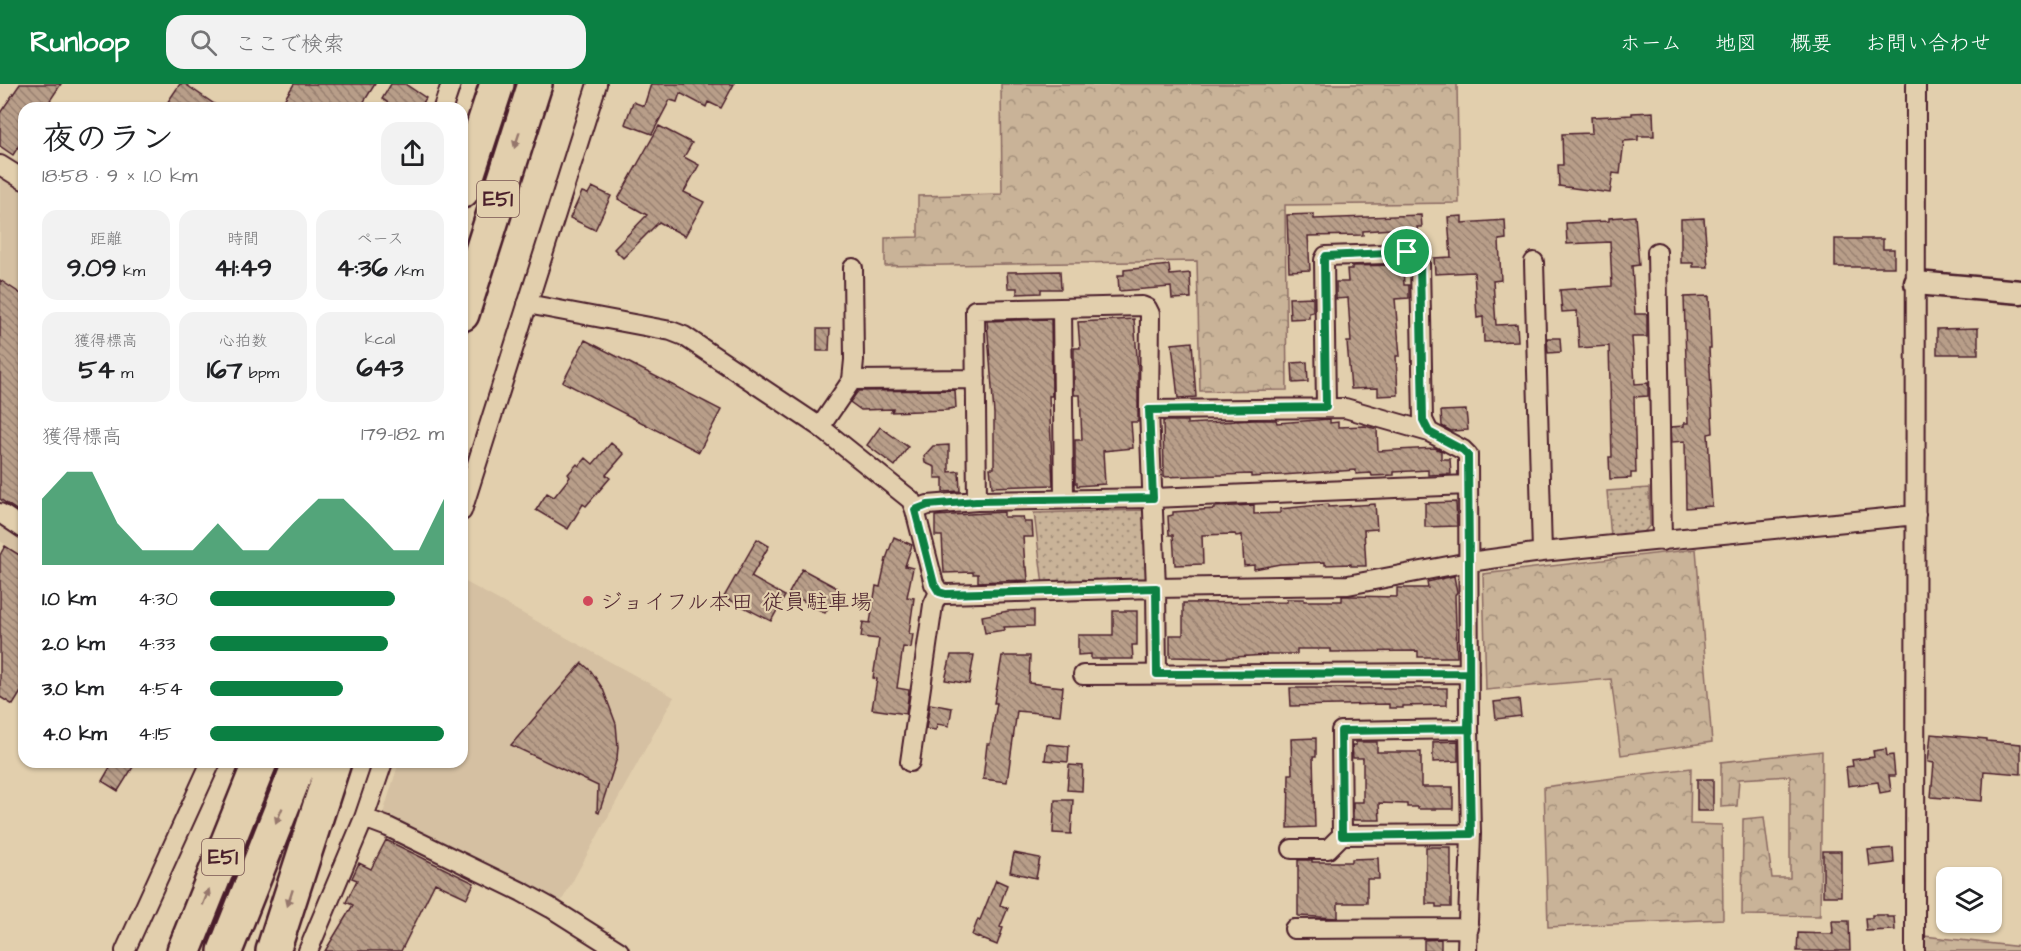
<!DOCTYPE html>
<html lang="ja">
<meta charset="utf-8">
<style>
:root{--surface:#fff;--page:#f2f2f2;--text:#202124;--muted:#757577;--accent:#0b8043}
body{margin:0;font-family:"Architects Daughter","Klee One",sans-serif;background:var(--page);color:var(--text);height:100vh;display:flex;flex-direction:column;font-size:22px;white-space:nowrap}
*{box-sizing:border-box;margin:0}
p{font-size:20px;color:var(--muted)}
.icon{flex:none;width:33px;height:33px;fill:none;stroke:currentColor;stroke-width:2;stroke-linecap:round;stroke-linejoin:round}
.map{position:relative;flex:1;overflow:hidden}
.drawer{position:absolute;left:18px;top:18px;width:450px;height:666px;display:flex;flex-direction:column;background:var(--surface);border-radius:18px;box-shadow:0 2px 4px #0004}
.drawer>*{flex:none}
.controls{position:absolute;left:1936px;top:783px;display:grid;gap:12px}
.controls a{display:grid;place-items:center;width:66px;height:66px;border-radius:12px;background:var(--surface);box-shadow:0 2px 4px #0004;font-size:30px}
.pin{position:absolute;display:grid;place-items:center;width:51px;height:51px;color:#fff;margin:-26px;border:3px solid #fff;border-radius:50%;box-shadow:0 2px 6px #0007}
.round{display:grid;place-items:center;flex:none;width:63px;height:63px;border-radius:18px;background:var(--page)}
.headline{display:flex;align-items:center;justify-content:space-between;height:102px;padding:0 24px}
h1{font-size:33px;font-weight:700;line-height:45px}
.metrics{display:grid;grid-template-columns:repeat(3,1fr);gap:9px;height:102px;padding:6px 24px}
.metrics div{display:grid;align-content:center;border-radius:15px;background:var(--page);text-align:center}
.metrics b{font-size:26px;font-weight:700}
.metrics small{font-size:16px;font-weight:400}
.metrics p{font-size:16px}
.chart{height:168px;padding:12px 24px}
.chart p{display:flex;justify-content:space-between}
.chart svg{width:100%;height:108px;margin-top:6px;fill:var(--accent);opacity:.7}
ul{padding:0 24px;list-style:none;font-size:20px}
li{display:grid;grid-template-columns:96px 72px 1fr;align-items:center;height:45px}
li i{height:15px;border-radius:8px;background:var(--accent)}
header{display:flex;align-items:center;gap:36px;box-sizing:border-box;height:84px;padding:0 30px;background:var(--accent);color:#fff}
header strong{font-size:28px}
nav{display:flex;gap:33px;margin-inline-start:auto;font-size:21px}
.search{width:420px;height:54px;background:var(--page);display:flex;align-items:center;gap:15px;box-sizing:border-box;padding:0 21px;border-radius:18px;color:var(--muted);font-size:22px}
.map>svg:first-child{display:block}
.built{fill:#d5c0a2}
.forest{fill:url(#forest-crowns);stroke:#8a6962;stroke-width:1.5}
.park{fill:url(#park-dots);stroke:#8a6962;stroke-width:1.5}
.building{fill:url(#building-back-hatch);stroke:#4a1f2b;stroke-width:1.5}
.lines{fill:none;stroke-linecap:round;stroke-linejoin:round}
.minor-casing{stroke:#4a1f2b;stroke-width:22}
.tertiary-casing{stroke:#4a1f2b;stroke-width:27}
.motorway-casing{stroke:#4a1f2b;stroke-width:38}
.minor{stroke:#e2cfad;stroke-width:18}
.tertiary{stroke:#e2cfad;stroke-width:22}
.motorway{stroke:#e2cfad;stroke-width:33}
.oneway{fill:#96776c}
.route-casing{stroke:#fff;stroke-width:12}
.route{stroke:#0b8043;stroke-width:8}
.poi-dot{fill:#d1495b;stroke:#e2cfad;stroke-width:2}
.labels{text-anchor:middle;stroke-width:4.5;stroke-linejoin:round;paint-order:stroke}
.shield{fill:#e2cfad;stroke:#785452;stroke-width:1.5}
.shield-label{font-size:21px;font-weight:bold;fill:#4a1f2b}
.poi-label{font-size:22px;fill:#4a1f2b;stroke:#e2cfad;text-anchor:start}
</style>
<header>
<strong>Runloop</strong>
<div class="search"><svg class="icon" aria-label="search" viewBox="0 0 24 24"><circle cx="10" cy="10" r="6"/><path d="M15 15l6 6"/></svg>ここで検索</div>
<nav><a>ホーム</a><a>地図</a><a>概要</a><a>お問い合わせ</a></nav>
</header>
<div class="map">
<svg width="2021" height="867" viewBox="0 0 2021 867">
<defs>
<pattern id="forest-crowns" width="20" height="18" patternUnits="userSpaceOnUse" patternTransform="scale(1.5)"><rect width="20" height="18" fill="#c9b398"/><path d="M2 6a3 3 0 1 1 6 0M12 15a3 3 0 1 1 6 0" fill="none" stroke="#a5917c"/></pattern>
<pattern id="park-dots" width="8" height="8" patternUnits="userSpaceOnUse" patternTransform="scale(1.5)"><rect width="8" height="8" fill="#c9b398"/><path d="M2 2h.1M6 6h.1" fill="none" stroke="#a5917c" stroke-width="1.8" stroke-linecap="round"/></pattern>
<pattern id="building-back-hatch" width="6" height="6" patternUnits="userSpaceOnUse" patternTransform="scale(1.5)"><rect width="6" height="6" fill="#b89e89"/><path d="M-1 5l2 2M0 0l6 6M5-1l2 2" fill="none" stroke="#988070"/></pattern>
</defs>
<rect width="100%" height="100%" fill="#e2cfad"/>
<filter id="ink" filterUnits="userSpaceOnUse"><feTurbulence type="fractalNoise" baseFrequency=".0167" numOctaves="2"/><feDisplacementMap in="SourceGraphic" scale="12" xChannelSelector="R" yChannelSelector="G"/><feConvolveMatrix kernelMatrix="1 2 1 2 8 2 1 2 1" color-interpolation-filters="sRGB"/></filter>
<g filter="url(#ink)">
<!-- built -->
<path class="built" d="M0,66L24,82V472L0,457Z
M462,496L674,613L560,820L382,733L399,678H462Z"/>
<!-- forest -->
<path class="forest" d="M1001,0H1457L1459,119L1285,121L1287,306L1200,307L1197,177L885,182V154L918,153V112L1002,110Z
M1696,465L1712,658L1621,671L1611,595L1486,606L1483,490Z
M1822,667L1820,832L1742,831L1743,735L1764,733L1772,794H1790V692L1739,695L1737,722L1721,723V678Z
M1691,684L1690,740L1722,741L1723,835L1548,843L1544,703Z
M1924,852L2021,863V867H1925Z"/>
<!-- park -->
<path class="park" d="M1649,404L1650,441L1642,451L1611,454L1607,407Z
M1142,426L1148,430L1150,496L1043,501L1034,429Z"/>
<!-- building -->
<path class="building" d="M20,0H61L45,24H24V54L13,71L0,62V29Z
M180,0H185L220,24H174L167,19Z
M294,0H375L360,24H279Z
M391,0H405L426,14L420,24H396L382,15Z
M651,0H734L721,24L708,18L706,23L680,9L677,18L670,16L652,50L625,40L633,18L644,22Z
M1653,28L1654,52H1638V56L1624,57L1620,90L1613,89L1610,109L1559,102L1558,81H1563L1562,50L1592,49L1591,33L1632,31V29Z
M659,42L692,59L684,73L699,81L684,108L704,118L685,152L659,138L623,174L614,165L647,131L618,115Z
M592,103L611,112L595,146L570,134L582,108L588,110Z
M1314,130V135L1421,131L1422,143H1417L1418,148L1407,149V152L1393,153L1392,145L1363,147V151L1308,152L1310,186L1289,187L1287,131Z
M1462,132V139L1505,136L1506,155L1499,156L1501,196L1493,197L1496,241L1517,240L1518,257L1484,258L1483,233L1477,234L1474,188L1435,190L1434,174L1451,173L1448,133Z
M1635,132L1639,181L1632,182L1635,230H1647V253H1632L1635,300L1648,299V312L1634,313L1636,389H1631V394L1610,395L1609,373H1612L1609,262L1579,264L1577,227L1562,228L1560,206L1612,202L1610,158L1567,160L1566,139L1609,137V134Z
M1704,134L1708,183H1693V179H1681V135Z
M1835,155H1883V165H1894V183H1835Z
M1169,181L1170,191L1190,189L1191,214L1172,215L1171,203L1119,207L1118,191H1124V186Z
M1399,181L1403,182L1404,201H1409V214L1395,215L1400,272H1396L1398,311L1378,312V304L1351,305L1347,258H1351L1348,214L1336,215V198H1348L1347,185H1352V182Z
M1060,187L1061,205H1041V209L1017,210V204H1008L1007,188Z
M0,196L24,212V431L0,415Z
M1709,212L1711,264H1709L1713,349L1708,350L1712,422L1686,424L1685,357L1672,358L1671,343L1684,342V339H1688L1684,213Z
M1313,213V228L1309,229V234L1290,235L1289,214Z
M1051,235L1052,312H1049L1053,401L992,403L990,384H994V330L987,237Z
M1134,235L1138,285V338H1131L1133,364L1103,367L1105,400L1077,402V399H1075V356H1082L1080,311H1074V264H1080L1078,238Z
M1978,244V270H1937V245Z
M817,245H830L829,267H817Z
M1547,254H1560L1561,268L1548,269Z
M585,256L721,326L699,368L563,298Z
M1192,258L1196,313L1178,314L1172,260Z
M1307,278L1308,298L1293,299L1292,279Z
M955,306L956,324L948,325V326L891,328L893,325L861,326L850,318L858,307Z
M1466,326L1468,346L1451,347L1442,342L1441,327Z
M1330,335V339L1338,338V343L1365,342L1377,345L1378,367L1435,364L1441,367V375H1450L1451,390L1428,391V386L1394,388V391L1372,392L1371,389L1356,390V386L1251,393V390L1164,393L1163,337H1187V340L1254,336H1276L1277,339Z
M880,343L908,363L895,382L867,361Z
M611,359L624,370L606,391L610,394L586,422L583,420L568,445L536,426L547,409L554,413L570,393L568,390L577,380L579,382L586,374L593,380Z
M949,361V388L959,387L960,407L943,408V394H935V383L925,379L924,372L933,362Z
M1456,418L1457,442L1425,443V419Z
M1328,420V423L1375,420L1377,445L1364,446L1366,482H1351V480L1325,481V478L1280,480L1254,485V481L1244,482L1242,451L1236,452L1235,450L1202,451L1203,480L1175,481L1173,451H1169L1168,432L1173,431V428L1214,425V423L1254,421V430L1280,429V425Z
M1004,428V433H1023L1024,438H1032L1033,453H1023L1025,483H1027L1028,496L978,498V490H973V488L944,489L942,452H935V432Z
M894,453L912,461L905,482L913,484L907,513L914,514L909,550H913L911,564L903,563L897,604L909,606L906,630L872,625L877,595L873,594L879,555L861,553L863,538L870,539L876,502L880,503L886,475Z
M757,455L769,462L751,493L785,512L771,537L724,513Z
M5,462L24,474V603L13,621L0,613V471Z
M802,485L839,505L825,529L789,509Z
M1454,492L1457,508L1455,511L1457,573H1418V567L1331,568V565H1297V570H1266V571L1218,574L1170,573V551H1183V519L1287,518V515H1304V517H1342V512H1352L1397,513V504H1428L1427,498Z
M1034,526V542L1004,543L1005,546L985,549L982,532L1008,527Z
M1113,527H1137V561H1132L1133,575H1091V570L1078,571V551H1113Z
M951,571H974L969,600L945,596Z
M1002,572H1030L1029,599L1063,603L1060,631L1017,627L1007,698L983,695L987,660H990L997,619H994Z
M582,579L591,587L603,605L616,640L618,663L617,674L599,729L597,728L598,702L511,661Z
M1290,604H1447V621L1403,622V624H1389V620L1291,622Z
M1519,615L1521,632L1496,635L1494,618Z
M930,620L952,624L949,642L937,640L936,646L926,645Z
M1931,650L1987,655V657L2021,660V690L1984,687L1982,717L1931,713L1934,679L1928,678Z
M1316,654V673H1313L1315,743L1288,744L1289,690H1292L1291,655Z
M1458,657V677L1433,678V658Z
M1356,658H1377V668H1421V703H1453V725H1418V723H1407V720L1379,719L1380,736H1353V718H1363V674H1353L1352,661H1356Z
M1047,660L1069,662L1068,678L1045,676Z
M1886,665L1887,672L1893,671L1895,692H1889L1891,707L1880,709L1878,698L1848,702L1846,683L1853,682L1852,676L1874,673L1873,667Z
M113,678H125L133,683L118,707L102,697Z
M1069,681L1083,682L1082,707L1067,706Z
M1697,695H1713V727H1697Z
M1055,716H1073L1071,750L1053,749Z
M386,756L474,799L467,814L435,799L401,867H325L353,821L346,818L357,796L352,794L359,779L371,785Z
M1426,763H1451V823H1436V820H1426Z
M1893,764L1894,779L1870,782L1868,766Z
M1823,767H1841V812H1823Z
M1014,769L1040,774L1036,794L1010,788Z
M1378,774L1379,795H1367V819H1338V834L1298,832V776H1312V778H1352V775Z
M996,796L1007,801L1000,821L1008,824L1000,843L1003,844L997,861L972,851L978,835L980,836Z
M1872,831H1887V833H1894L1895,846L1866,847L1865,834H1872Z
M1832,837H1849L1850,867H1797L1798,849L1833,850Z
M1441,855V867H1424V856Z"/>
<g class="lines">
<!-- minor casing -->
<g class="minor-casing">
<path id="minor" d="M443,24L451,0
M0,81L24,96
M1657,168L1662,457
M1534,178L1542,468
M527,220L671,247L684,252L820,343L911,416L915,426L934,500L939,508L946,510L1156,504L1348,501L1469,478L1542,468L1916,431
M1062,224L1064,415
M852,296L976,295
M1326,323L1324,176L1326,172L1414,169L1418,173L1420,180L1423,336L1429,348
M1149,326L1345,324L1429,348L1463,366L1468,371L1469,645L1471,750L1467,867
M820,343L852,296L854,276L853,184
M977,417L975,226L1142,222L1147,224L1150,230L1149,326L1156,504L1157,590
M915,426L928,421L977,417L1153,414L1468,401
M462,427L597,0
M0,429L24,445
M1083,591L1469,589
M1469,645L1341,647L1342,751L1471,750
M910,678L933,521L939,508
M364,734L388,743L522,808L551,824L619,867
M1292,765H1328L1342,751
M1294,845L1469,844
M125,867L211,678
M308,867L364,734L383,678
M1915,867L1916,0"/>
</g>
<!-- tertiary casing -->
<g class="tertiary-casing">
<path id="tertiary" d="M1916,199L2021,208"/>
</g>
<!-- motorway casing -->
<g class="motorway-casing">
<path id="motorway" d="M462,107L497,0
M462,230L535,0
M184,867L260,678
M225,867L300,678
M273,867L334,678"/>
</g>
<!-- minor -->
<use href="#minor" class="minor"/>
<!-- tertiary -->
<use href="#tertiary" class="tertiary"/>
<!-- motorway -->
<use href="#motorway" class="motorway"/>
</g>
<!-- one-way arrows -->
<defs><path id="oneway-solid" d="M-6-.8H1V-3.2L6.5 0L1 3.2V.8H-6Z" transform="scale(1.5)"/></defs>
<g class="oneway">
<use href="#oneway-solid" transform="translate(517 56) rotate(108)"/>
<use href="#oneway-solid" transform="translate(279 732) rotate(112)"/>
<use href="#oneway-solid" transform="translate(206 813) rotate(-68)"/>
<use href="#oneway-solid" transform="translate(290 814) rotate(108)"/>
</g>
</g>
<g class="lines" filter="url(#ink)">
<!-- route casing -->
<g class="route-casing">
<path id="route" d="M1407,168L1326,172L1324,176L1326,323L1149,326L1153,414L976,417L928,421L915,426L934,500L939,508L946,510L1156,504L1157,590L1469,589L1468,645L1341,647L1342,752L1471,750C1469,660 1469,570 1469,480C1469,444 1468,407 1468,371L1463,366L1429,348L1423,336L1420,180C1418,172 1415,169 1407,168"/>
</g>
<!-- route -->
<use href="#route" class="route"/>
</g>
<!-- markers -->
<circle class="poi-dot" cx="588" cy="517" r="6"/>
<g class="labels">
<!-- shield labels -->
<g class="shield">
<rect x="477" y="97" width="42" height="36" rx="4.5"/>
<rect x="202" y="755" width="42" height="36" rx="4.5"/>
</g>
<g class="shield-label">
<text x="498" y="122">E51</text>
<text x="223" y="780">E51</text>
</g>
<!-- poi labels -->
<g class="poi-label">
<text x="600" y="525">ジョイフル本田 従員駐車場</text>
</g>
</g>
</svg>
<div class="controls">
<a><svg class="icon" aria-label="layers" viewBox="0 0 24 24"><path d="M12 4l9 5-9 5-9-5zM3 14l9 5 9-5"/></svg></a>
</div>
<div class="pin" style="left:1407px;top:168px;background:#1e9e55"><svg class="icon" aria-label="arrive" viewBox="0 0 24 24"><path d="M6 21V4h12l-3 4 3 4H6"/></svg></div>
<section class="drawer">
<div class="headline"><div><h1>夜のラン</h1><p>18:58 · 9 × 1.0 km</p></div><a class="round"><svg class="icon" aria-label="share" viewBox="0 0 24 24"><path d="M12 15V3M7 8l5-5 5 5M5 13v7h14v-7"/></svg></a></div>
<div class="metrics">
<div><p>距離</p><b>9.09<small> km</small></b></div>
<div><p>時間</p><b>41:49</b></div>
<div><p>ペース</p><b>4:36<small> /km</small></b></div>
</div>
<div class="metrics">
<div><p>獲得標高</p><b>54<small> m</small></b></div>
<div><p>心拍数</p><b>167<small> bpm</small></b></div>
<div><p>kcal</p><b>643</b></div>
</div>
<div class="chart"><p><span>獲得標高</span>179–182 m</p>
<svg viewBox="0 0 160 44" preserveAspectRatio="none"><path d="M0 44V17L10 6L20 6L30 27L40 38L50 38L60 38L70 27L80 38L90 38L100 27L110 17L120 17L130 27L140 38L150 38L160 17V44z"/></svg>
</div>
<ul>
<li><b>1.0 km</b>4:30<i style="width:79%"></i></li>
<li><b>2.0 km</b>4:33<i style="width:76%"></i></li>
<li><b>3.0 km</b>4:54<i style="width:57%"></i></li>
<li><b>4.0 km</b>4:15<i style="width:100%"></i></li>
</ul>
</section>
</div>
